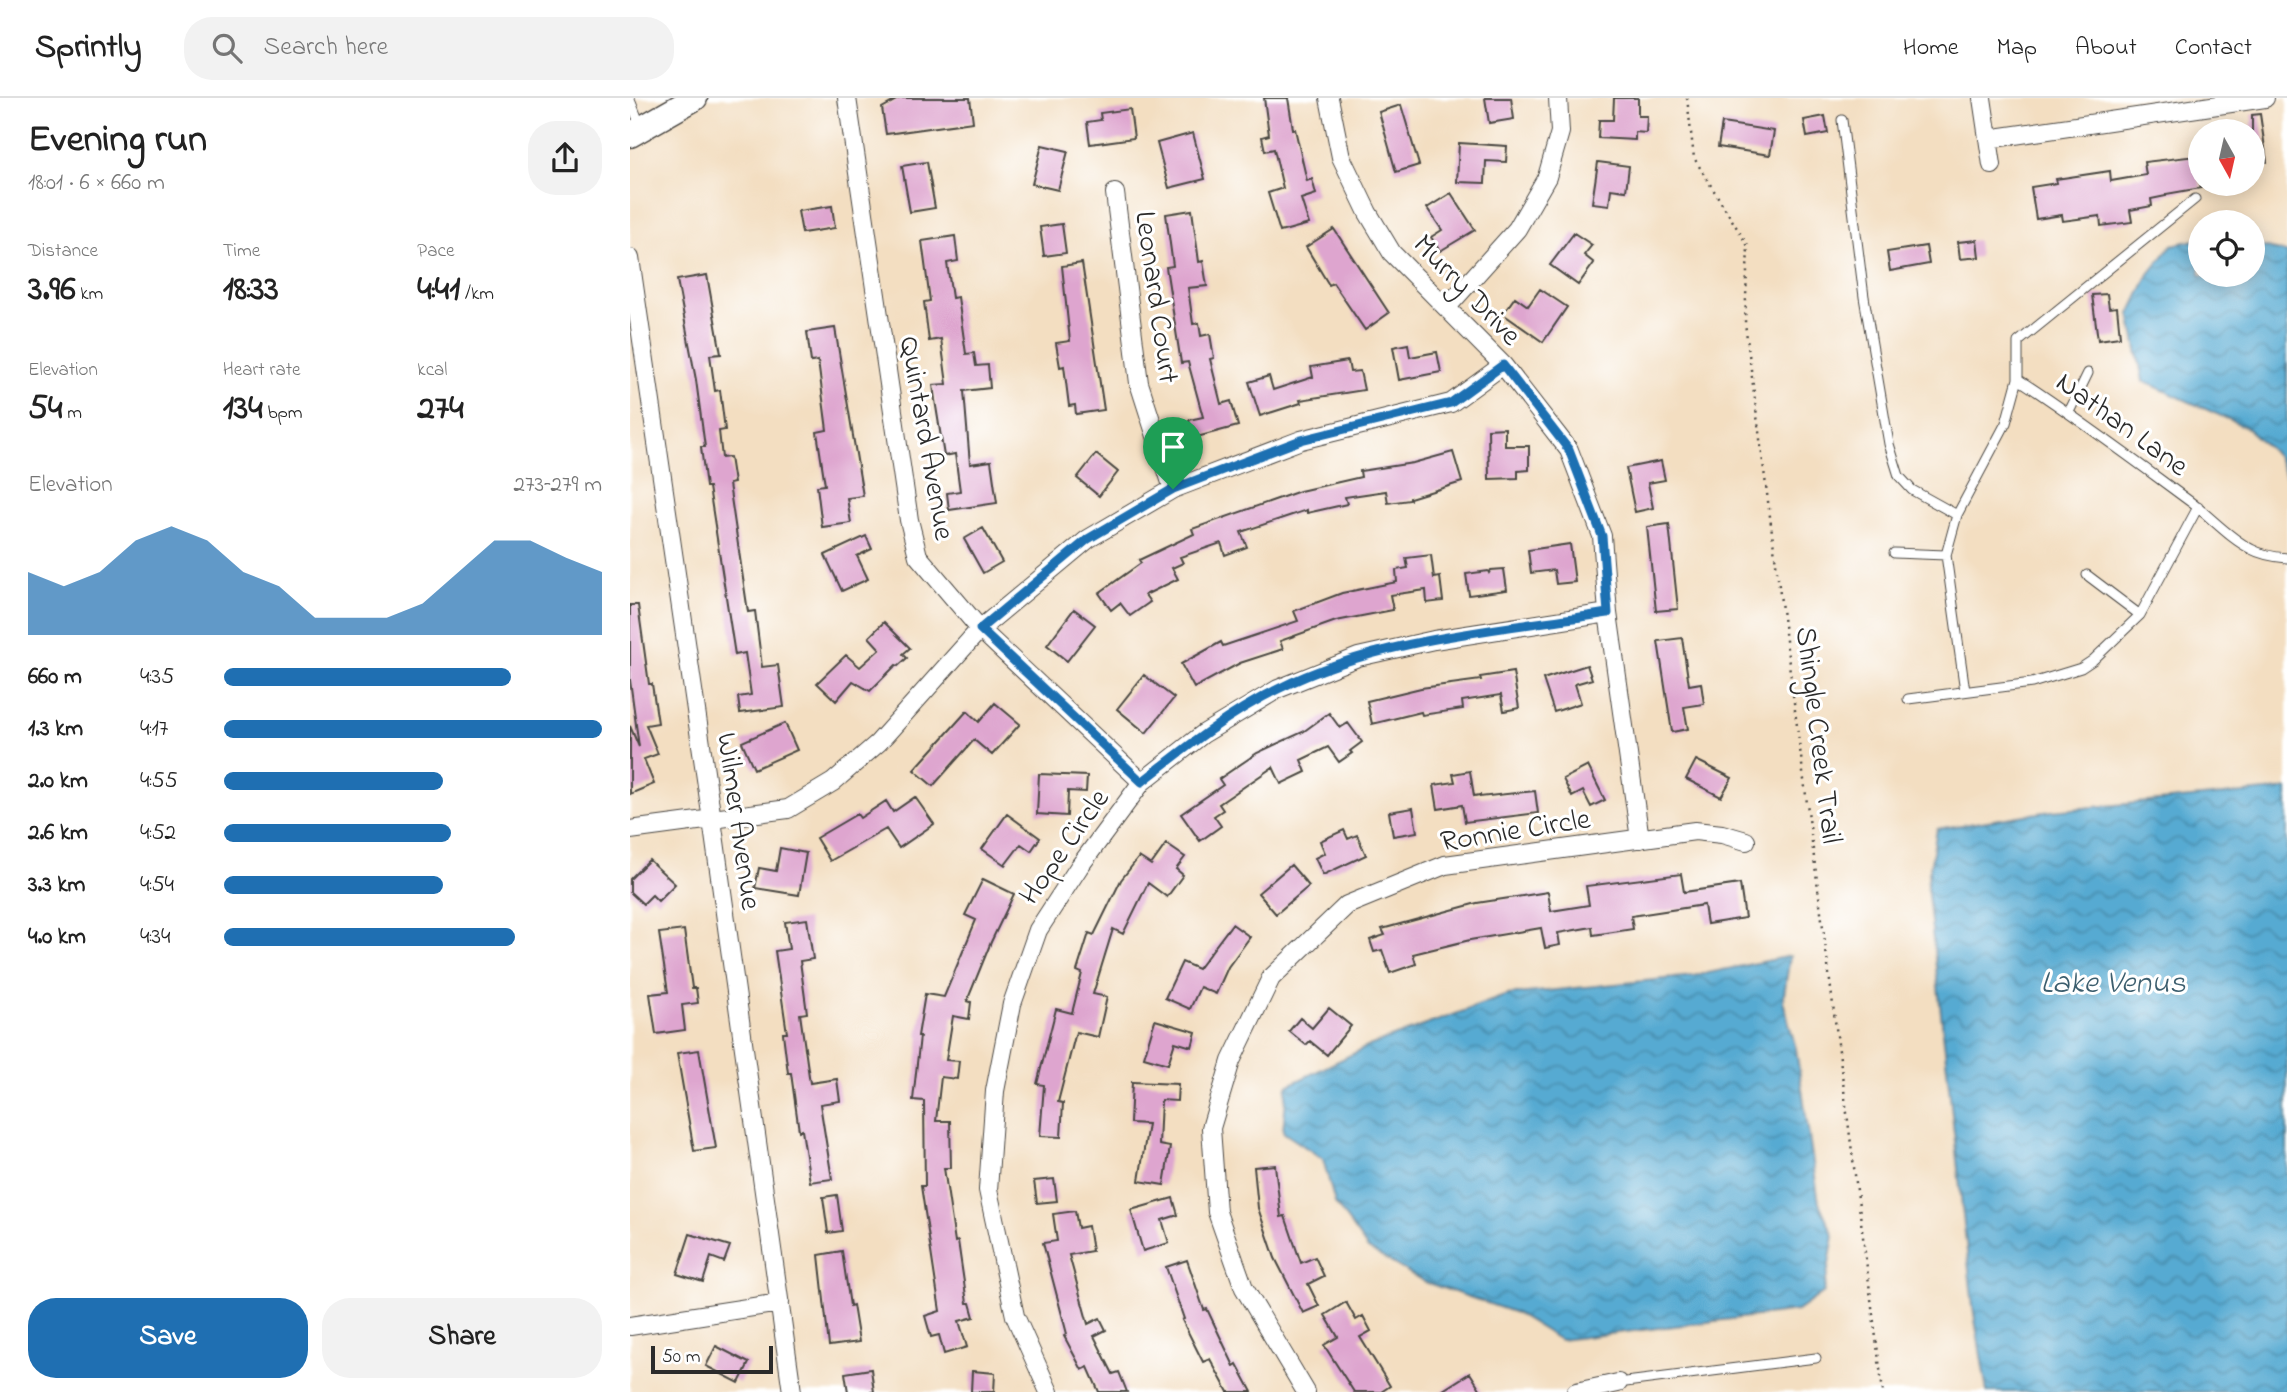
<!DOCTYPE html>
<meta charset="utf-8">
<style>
:root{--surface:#fff;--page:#f2f2f2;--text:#222;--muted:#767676;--line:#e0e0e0;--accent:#1f6fb2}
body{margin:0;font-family:"Indie Flower",sans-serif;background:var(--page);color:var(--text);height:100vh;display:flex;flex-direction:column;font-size:26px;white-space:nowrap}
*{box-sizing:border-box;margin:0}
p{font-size:23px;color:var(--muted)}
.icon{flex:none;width:38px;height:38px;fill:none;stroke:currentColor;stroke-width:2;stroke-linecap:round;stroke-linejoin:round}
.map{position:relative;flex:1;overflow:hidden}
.drawer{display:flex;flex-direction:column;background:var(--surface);width:630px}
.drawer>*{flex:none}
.needle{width:46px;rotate:172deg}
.fabs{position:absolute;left:1558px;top:21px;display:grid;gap:14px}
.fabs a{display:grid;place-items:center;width:77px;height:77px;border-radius:50%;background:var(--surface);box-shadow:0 4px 18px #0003;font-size:35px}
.scale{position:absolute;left:21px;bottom:18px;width:122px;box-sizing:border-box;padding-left:7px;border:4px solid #2b2b2b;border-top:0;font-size:19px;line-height:24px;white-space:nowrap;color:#2b2b2b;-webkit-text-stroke:5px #fff;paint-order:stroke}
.pin{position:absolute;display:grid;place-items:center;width:60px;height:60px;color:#fff;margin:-72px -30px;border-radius:50% 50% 50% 0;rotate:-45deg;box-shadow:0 0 7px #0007}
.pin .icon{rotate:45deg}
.round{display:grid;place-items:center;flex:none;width:74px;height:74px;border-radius:28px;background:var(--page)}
.summary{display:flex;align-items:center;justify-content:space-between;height:119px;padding:0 28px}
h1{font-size:38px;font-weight:800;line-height:52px}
.metrics{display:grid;grid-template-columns:repeat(3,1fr);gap:10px;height:119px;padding:7px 28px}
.metrics div{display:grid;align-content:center}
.metrics b{font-size:35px;font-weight:800}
.metrics small{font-size:19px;font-weight:400}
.metrics p{font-size:19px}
.chart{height:196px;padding:14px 28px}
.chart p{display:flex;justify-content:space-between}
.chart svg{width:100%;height:126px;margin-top:7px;fill:var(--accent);opacity:.7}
.button{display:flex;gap:14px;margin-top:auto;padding:14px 28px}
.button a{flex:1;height:80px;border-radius:28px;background:var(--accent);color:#fff;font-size:28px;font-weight:800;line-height:80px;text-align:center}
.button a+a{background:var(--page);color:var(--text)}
ul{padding:0 28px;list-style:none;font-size:23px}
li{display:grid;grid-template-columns:112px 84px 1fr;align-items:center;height:52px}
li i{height:18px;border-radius:9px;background:var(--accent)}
header{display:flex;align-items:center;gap:42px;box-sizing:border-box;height:98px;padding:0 35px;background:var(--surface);border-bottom:2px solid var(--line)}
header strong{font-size:33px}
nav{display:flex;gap:38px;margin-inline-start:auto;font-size:24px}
.search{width:490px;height:63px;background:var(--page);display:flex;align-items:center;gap:18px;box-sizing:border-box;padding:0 24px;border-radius:28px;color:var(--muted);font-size:26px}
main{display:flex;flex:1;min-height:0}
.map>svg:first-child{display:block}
.water{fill:url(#water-waves);stroke:#406a7e;stroke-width:2}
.building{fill:#dea5cf}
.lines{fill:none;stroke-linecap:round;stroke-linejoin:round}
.lane-casing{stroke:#494642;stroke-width:11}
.street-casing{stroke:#494642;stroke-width:20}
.secondary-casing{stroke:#494642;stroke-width:27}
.path{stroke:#494642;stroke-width:2.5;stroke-dasharray:2 5;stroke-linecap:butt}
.lane{stroke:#fff;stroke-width:9}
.street{stroke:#fff;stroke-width:18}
.secondary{stroke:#fff;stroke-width:24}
.route-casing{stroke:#fff;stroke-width:14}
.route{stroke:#1f6fb2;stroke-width:9}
.labels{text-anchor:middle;stroke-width:6;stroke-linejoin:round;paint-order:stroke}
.street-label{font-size:30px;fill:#2b2b2b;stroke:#fff}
.water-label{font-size:32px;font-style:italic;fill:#3c5e6e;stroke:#fff}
</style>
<header>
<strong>Sprintly</strong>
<div class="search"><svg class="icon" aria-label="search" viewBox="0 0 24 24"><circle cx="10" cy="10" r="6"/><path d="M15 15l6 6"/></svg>Search here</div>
<nav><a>Home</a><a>Map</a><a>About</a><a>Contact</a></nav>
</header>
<main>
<section class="drawer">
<div class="summary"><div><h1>Evening run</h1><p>18:01 · 6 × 660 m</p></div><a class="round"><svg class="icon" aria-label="share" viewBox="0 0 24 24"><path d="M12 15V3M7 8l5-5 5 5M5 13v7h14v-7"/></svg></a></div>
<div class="metrics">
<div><p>Distance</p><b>3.96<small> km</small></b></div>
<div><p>Time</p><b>18:33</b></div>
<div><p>Pace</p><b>4:41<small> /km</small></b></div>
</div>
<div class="metrics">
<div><p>Elevation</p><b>54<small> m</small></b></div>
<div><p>Heart rate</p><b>134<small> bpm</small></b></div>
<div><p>kcal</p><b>274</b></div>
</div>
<div class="chart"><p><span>Elevation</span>273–279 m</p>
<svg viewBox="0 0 160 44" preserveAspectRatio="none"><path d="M0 44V22L10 27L20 22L30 11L40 6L50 11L60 22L70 27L80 38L90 38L100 38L110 33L120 22L130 11L140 11L150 17L160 22V44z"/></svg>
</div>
<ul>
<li><b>660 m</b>4:35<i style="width:76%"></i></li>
<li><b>1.3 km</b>4:17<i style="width:100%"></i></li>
<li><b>2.0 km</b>4:55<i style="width:58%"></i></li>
<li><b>2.6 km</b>4:52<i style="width:60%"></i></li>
<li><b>3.3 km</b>4:54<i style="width:58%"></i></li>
<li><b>4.0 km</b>4:34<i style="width:77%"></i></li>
</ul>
<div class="button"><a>Save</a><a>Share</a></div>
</section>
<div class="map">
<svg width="1657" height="1294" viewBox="0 0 1657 1294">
<defs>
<pattern id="water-waves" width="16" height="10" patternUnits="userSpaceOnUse" patternTransform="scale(1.75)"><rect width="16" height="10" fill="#56aad2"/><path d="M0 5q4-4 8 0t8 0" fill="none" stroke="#478bab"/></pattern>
</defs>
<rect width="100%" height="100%" fill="#fff"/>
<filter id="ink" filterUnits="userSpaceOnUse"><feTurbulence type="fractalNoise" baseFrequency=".0143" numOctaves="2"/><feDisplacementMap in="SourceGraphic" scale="14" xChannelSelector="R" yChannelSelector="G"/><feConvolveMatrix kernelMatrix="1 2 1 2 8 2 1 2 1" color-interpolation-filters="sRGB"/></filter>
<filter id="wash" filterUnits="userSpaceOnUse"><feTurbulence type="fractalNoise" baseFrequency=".00686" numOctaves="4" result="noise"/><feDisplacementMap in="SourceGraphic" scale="28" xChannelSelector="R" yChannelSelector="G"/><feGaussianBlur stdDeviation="1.57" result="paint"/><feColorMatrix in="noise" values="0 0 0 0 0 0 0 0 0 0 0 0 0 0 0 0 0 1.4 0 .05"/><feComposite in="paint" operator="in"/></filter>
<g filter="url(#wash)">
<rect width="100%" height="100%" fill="#f3dec1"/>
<!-- water -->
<path class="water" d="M1570,141V177H1622V146L1657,155V381L1647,358L1616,329L1513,283L1500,216L1519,176L1542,147Z
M1657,691V1294H1357L1343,1209L1297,787L1307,731L1421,713Z
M1160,858L1153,903L1166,951L1189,1105L1204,1138L1194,1194L1167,1213L930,1242L886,1215L795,1184L738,1151L705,1105L693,1061L653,1034L657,988L739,948L877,897L1064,878Z"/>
<g id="blocks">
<!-- building -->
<path class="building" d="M270,0H340L343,24L256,36L252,10Z
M634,0H658L663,31H665L677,83L682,81L686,96L671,101L679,126L650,134L638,95L653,90L644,51L635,53L632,39L639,37Z
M855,0H881L884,21L859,25Z
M984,0H1008V18H1017L1016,35L1005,34V42L968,40L969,22H983Z
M771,7L789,67L766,74L749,14Z
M500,11L504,40L460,46L457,24L471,22L470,15Z
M1630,16L1637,64L1622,66V17Z
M1195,18L1198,35L1177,39L1174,22Z
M1092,25L1144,33L1140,57L1088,49Z
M563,35L575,81L539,90L527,45Z
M829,45L877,48L876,64L856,63L855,85L827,84Z
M412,47L438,53L428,92L402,86Z
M1566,58L1571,90L1536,96V98L1521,101L1522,108L1500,112L1502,124L1471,128L1470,118L1433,123L1432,117L1406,121L1401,89L1427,85L1426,81L1480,73L1481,83L1516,77L1514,64Z
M297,64L305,110L280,114L272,68Z
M968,64L999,68L996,93L981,91L979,107L962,105Z
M821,95L845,132L810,153L801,139L812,132L797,110Z
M202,108L205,130L172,135L168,113Z
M562,112L569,164L573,163L577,188L558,190L563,226L569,225L571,238L580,236L584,260L580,261L591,306L601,303L608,328L563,340L559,322L573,319L558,264L551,265L536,169L543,168L536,116Z
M432,126L436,155L414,158L410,129Z
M704,131L759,215L735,232L703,185L699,187L676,149Z
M944,135L962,147L954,157L964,165L948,187L920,167Z
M325,138L328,163L317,165L322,200L328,199L336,256L344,255L346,268L358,267L360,290L334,293L340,366L361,363L367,405L319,412L317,395L330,393L325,356L314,358L305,302L303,287L317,286L311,241L299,243L294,204L300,203L292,143Z
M1347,142L1349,159L1330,161L1328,144Z
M1296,148L1299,166L1260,173L1257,154Z
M452,165L474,312L446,316L445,307L439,308L434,268L430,269L426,245L440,243L432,168Z
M77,177L91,256L80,257L85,293L90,292L95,332L89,333L92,360L100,359L104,385L99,386L118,514L125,513L132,569L148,567L154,609L110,615L108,599L121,597L115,555L105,557L79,389H76L71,349H75L66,282L47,182Z
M910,191L937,209L913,244L873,216L885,199L898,208Z
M1477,196L1479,210L1487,209L1490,239L1468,242L1462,197Z
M205,230L233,398L217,400L221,425L192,429L187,388L195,387L187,334L197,332L188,263L181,264L177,234Z
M778,246L780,259L807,254L811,274L769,282L763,249Z
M718,263L720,274L730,273L734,292L670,302L671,305L630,318L619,284L639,278L643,292L683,279L681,269Z
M875,330V348H899V372L888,373V380L859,381L858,331Z
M823,354L832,384L780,400V402L758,405L756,393L715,399L717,406L677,415V412L611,434L617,449L595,457L591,445L550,459L553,465L542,470L548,481L515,497L520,504L500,518L490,505L481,512L469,495L511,465L509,462L564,436L562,431L670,393L731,379L730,373L783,365Z
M466,356L488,374L469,398L447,380Z
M1031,363L1035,382L1018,385L1023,410L1005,414L996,370Z
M1039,426L1048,511L1026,513L1017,429Z
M353,430L372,464L353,475L334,441Z
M236,438L242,451L227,458L238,481L212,493L195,457Z
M940,446L945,484L926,486L924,472L901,475L898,452Z
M801,457L804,480L810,479L813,503L797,505L796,492L760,497L763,512L706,523L650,543L653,551L610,565L564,590L551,566L591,544L593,548L668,523L664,513L712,495L767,484L766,472L778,470L776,460Z
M874,471L877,492L839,497L836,476L858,473L859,475L861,472Z
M0,507H8L19,586H22L28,625L16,627L28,656L14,661L24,686L0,696V628L9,649L0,582Z
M444,511L465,527L437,563L417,547Z
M254,524L280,550L273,556L277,560L268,568L266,567L240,593L223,583L206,603L187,585L216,557L230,569L250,551L239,539Z
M1052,540L1059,587L1071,585L1074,606L1054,609L1058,631L1042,634L1028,543Z
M957,567L962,581L945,586L951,605L924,614L913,581Z
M883,574L889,610L874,613L871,597L832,603L833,611L792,617L791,614L742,626L737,603L791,590L851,582L850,579Z
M514,577L544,600L516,635L487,611Z
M365,605L390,626L362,657L344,642L303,688L284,672L337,613L349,624Z
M699,615L710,630L718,625L732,644L720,653L722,655L709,664L698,649L671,662L676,674L651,686L643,669L589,706L593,712L584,718L591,728L570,743L551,716L593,687L589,681L627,655L673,634Z
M155,625L167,652L124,671L112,644Z
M1066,662L1102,680L1091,699L1056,681Z
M958,668L975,702L961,709L953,693L942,699L933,681Z
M840,673L844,698L850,697V699L905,693L908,715L835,724L832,707L808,711L804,687L825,684L823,676Z
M409,676L457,678L456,694L438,693L437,718L407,716Z
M285,699L304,726L269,750L256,731L200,763L186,740L227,716L230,720L256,703L263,714Z
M783,710L787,734L763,738L759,714Z
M377,716L410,740L401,753L391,746L375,767L352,751Z
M714,732L718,741L727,737L736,757L693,777L685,760L695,755L690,743Z
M536,746L555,759L546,771L553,777L537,799L518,785L493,836L483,831L463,896L477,899L468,939L446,934L428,1004L433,1005L431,1039L410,1038L414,987L407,986L426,911L442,915L452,875L447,873L459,835L464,837L491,782L509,759L521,767Z
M150,750L176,755L169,797L125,790L129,770L146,773Z
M19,762L45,786L28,803L22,797L13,806L0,794V781Z
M661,767L679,788L646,816L628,795Z
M1051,776L1054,794L1110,786L1115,820L1077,826L1074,807L1001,818L1003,831L963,837L962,829L928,835L930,847L915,850L911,830L840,842L783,856L786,866L760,875L752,852L744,854L740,842L755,837L752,831L847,805L918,794L921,813L959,807L956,788Z
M353,781L384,796L361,844L337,903L341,904L339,921L323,918L316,962L329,963L327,981L311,979L306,1023H320L321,1070H314L325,1144L328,1143L337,1205H340L344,1219L329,1223L337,1249L314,1256L309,1237L301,1239L295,1218L310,1213L291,1088H295L294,1003L283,1002L290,938H288L295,896L314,899L346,822L335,817Z
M177,821L183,861L170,863L177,915L170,916L180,985L207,981L210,1003L190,1006L202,1081L180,1084L172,1032L169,1033L161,975H158L153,935H157L145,853L159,851L155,824Z
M602,826L620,839L598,869L586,896L570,889L560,911L535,900L552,864L568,871Z
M54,832L62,890H66L68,905L52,907L55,932L26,936L20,896L38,894L29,835Z
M699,910L721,928L697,957L680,943L676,947L659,933L670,920L682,930Z
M525,922L566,934L562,949L545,944L538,966L514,959Z
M69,952L86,1050L64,1053L47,955Z
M502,984L548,986L547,1003L531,1002L529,1047L540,1049L534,1087L509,1083L518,1026L500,1025Z
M645,1067L651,1119L655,1118L671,1165L685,1159L694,1178L678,1186L689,1208L673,1215L645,1160L628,1110L624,1069Z
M424,1081L427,1103L407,1105L404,1083Z
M207,1097L212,1133L198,1135L193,1099Z
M543,1100L548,1117L532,1122L539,1145L513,1153L501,1112Z
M445,1113L448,1130L458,1128L462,1153L439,1157L458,1226L470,1220L476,1232L464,1238L483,1276L489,1274L497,1294H469L458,1269L452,1272L434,1238L437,1236L413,1145L427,1143L423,1116Z
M60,1136L100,1148L94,1164L81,1159L73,1184L47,1176Z
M212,1153L220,1208L223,1207L229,1244L199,1248L189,1157Z
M557,1162L574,1212L577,1211L604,1268L607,1266L622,1294H598L580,1261L573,1264L552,1222L554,1221L536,1169Z
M716,1204L726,1222L733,1218L741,1233L730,1239L760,1288L751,1294H724L694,1247L708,1239L695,1217Z
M86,1248L119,1265L109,1285L76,1268Z
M241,1271L244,1294H218L215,1275Z
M342,1273L365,1275L364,1294H341Z
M840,1275L852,1294H810Z"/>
</g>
</g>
<g filter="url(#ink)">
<use href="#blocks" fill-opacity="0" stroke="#494642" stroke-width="2"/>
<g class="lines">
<!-- lane casing -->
<g class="lane-casing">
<path id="lane" d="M0,2L11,29
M1212,22L1234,199L1259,346L1269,378L1282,392L1327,417
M1388,281C1448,320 1505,363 1562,405C1582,420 1599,440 1621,451C1632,457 1645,459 1657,460
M1439,314L1458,275
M1264,455L1316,457
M1457,477L1510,517
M1335,593L1316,457L1327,417L1376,325L1388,281V244L1565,101
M1278,601L1402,585L1451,570L1463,562L1510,517L1568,409
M988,1285L1186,1260"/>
</g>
<!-- street casing -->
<g class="street-casing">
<path id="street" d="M217,0L279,422L288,458L350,531L512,684
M699,0L711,59L738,115L762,155L873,267L939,352L972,438L978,515L1010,741
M1352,0L1362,67
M1358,41L1635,0
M485,95L509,285L543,391
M0,160L82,722L162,1294
M817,209L887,131L917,79L930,34L928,0
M0,732L158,711L203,684L248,645L350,531L458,441L543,391L671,342L821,305L873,267
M0,1228L150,1205
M419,1294L385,1218L358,1092L365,993L382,906L408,832L449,769L512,684L573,636L648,591L728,559L804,542L978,515
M676,1294L614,1190L587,1114L581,1030L601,963L641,880L717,807L815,767L1065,733L1092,736L1116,743
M946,1294L988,1285"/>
</g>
<!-- secondary casing -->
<g class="secondary-casing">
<path id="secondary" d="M0,37L65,0"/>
</g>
<!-- path -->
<path class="path" d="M1057,0L1064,60L1118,148L1115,225L1253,1294"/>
<!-- lane -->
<use href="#lane" class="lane"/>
<!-- street -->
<use href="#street" class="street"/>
<!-- secondary -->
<use href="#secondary" class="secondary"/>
</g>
</g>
<g class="lines" filter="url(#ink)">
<!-- route casing -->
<g class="route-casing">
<path id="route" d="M873,267L939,352L972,438L978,515C868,532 749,540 648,591C599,615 555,650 512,684L350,531L458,441L543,391L671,342L821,305Z"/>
</g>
<!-- route -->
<use href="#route" class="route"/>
</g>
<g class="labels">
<!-- street labels -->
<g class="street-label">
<text transform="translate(838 191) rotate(46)" y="10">Murry Drive</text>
<text transform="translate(528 199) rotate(82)" y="10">Leonard Court</text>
<text transform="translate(1493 325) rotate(36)" y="10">Nathan Lane</text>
<text transform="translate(298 340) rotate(80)" y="10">Quintard Avenue</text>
<text transform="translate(1190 637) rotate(83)" y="10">Shingle Creek Trail</text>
<text transform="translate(110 723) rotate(82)" y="10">Wilmer Avenue</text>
<text transform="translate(885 731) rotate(-9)" y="10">Ronnie Circle</text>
<text transform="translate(433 748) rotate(-55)" y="10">Hope Circle</text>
</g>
<!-- water labels -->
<g class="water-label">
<text x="1483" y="894">Lake Venus</text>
</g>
</g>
</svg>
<div class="fabs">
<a><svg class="needle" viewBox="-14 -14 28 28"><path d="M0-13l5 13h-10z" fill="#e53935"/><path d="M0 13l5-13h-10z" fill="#767676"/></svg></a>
<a><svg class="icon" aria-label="locate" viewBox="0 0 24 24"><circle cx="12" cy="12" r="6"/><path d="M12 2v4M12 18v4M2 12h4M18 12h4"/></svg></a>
</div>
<div class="scale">50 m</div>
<div class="pin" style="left:543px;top:391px;background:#1e9e55"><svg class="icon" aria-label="arrive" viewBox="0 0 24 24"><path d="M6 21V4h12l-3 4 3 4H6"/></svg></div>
</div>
</main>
